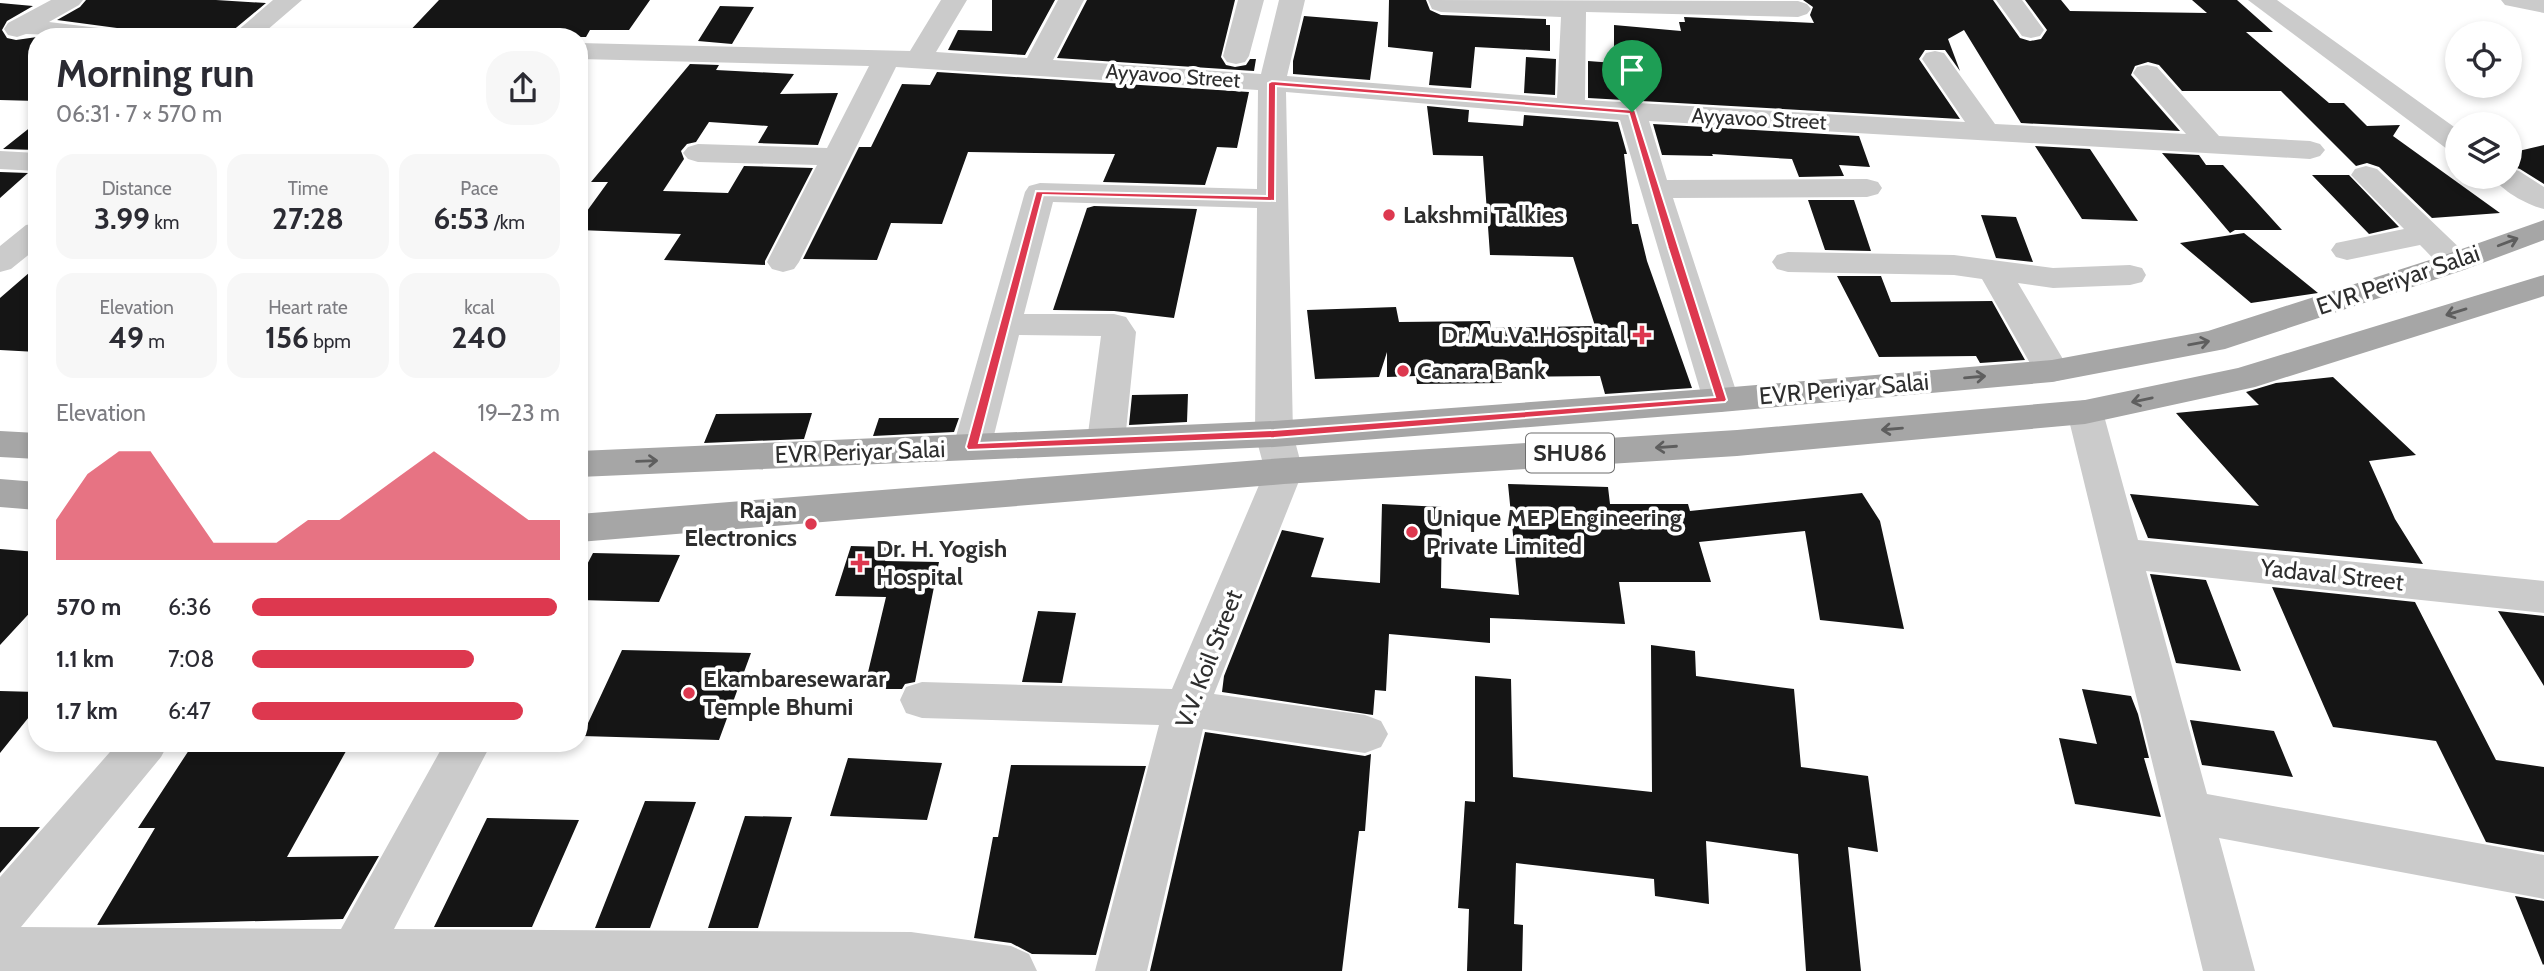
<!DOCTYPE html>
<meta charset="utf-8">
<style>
:root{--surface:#fff;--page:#f7f7f7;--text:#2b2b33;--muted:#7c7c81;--accent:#dd384f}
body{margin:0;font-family:Cabin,sans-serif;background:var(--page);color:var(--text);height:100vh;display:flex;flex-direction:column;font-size:26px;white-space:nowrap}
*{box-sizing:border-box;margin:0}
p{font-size:23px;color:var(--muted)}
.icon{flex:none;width:38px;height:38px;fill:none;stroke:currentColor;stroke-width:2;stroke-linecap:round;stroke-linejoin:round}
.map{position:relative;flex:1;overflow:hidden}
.drawer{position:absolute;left:28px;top:28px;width:560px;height:724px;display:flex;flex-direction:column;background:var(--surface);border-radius:28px;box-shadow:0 4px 10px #0003}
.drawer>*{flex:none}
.controls{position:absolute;left:2445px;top:21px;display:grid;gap:14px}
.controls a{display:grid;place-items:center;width:77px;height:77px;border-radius:50%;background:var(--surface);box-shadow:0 4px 10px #0003;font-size:35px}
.pin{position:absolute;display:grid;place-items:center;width:60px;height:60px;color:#fff;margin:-72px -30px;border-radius:50% 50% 50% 0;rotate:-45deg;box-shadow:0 0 7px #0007}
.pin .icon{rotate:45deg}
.round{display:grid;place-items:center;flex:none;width:74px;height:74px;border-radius:28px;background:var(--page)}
.head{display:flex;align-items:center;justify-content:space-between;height:119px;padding:0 28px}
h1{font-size:38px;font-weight:800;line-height:52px}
.metrics{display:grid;grid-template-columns:repeat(3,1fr);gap:10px;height:119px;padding:7px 28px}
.metrics div{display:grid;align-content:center;border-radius:18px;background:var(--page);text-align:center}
.metrics b{font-size:30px;font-weight:800}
.metrics small{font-size:19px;font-weight:400}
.metrics p{font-size:19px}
.chart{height:196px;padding:14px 28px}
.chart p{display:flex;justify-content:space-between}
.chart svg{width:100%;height:126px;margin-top:7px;fill:var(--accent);opacity:.7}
ul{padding:0 28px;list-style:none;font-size:23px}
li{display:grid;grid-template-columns:112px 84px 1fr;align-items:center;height:52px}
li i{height:18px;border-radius:9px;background:var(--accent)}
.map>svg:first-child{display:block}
.building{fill:#151515}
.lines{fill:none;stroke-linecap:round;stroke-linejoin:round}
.minor{fill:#cbcbcb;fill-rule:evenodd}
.major{fill:#a6a6a6;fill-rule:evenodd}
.oneway{stroke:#5e5e5e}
.route{fill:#dd384f;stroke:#fff;stroke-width:2;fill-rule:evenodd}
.poi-dot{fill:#dd384f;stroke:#fff;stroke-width:2.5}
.labels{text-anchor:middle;stroke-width:7;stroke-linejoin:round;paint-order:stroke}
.far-street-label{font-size:21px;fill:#2e2e2e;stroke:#fff}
.shield{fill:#fff;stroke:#6d6d6d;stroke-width:2}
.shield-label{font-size:23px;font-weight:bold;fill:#2e2e2e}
.poi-label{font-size:24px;font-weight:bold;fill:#2e2e2e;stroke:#fff;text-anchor:start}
.street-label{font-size:24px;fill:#2e2e2e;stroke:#fff}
</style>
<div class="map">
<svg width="2544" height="971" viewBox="0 0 2544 971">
<rect width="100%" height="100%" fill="#fff"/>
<!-- building -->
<path class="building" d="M86,0H216L266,3L225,37H156L122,36L117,28L57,20L80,7Z
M439,0H650L629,30H590L586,37H404Z
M992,0H1055L1025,55L948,50L958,30L992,31Z
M1087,0H1235L1221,57L1226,65L1235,67L1246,65L1250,59H1256L1254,71L1057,58Z
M1389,0H1426L1430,10L1441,15L1546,19V25H1550V51L1475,47L1471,88L1429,85L1433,52L1388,47Z
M1803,0H1993L2020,38L2030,41L2041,39L2047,30L2025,0H2061L2070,11L2207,13L2192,0H2237L2273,32H2246L2329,103H2344L2367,126L2400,125L2393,136L2500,213L2432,218L2379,167L2367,163L2356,166L2281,91H2182L2159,65L2148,62L2135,66L2131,75L2180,131L2021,123L1964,30L1948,39L1960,71L1945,50H1925L1919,59L1960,119L1588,98V61L1614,63V25L1681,31L1679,22H1685L1684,17L1814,23L1810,15L1813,7Z
M0,3L33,6L7,21L2,30L7,38L16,40L37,37V101L0,100Z
M720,6L754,7L732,44L698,41Z
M1304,16L1378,22L1370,80L1293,74V61Z
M1526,57L1556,59L1555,95L1524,93Z
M690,64L719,65L716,70L794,74L780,94L838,93L818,145L758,143L768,126L709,122L696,142L687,144L681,151L684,159L663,191L728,193L744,166L813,168L765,261V265L664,260L681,234L579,230V222L608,182H591Z
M937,72L1249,92L1237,148L1217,147L1205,185L1103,182L1115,154L968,152L942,224L891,223L877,260L803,259L859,147H871L902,84L930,85Z
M1427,106L1469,110L1468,122L1523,126L1524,115L1618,122L1627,154H1624L1632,224H1638L1647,261L1692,388L1605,394L1600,376L1501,377L1502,383L1417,384L1416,376L1387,377V352L1379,377L1315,379L1307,310L1396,307L1399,322L1490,321L1491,328L1595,326L1573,257L1490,255L1483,156L1433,155Z
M37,122V150L3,149Z
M1653,124L1859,136L1870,167L1839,165L1844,176L1799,177L1792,159L1712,154L1713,156L1662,155Z
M2544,145V184L2520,169L2510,166V153Z
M2035,146L2090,149L2138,221L2082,219Z
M2162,153L2199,155L2206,165H2223L2282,230H2235L2230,233Z
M0,172L28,173L0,198Z
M2312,175H2349L2399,227L2369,234Z
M1808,200H1854L1871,251L1825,250Z
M1094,206L1197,209L1174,318L1114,311L1053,310L1087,208Z
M1981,215L2016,217L2033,262L1996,258Z
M2244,233L2318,293L2251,303L2180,243Z
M37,266V352L0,350V298Z
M1837,276H1881L1891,302L1992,301L2025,360L1980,363L1976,356L1879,357Z
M2333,377L2416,455L2369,461L2395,519L2423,564L2148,538L2130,494L2259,506L2176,413L2259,405L2246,392L2276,383Z
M1188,394L1187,422L1129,425L1132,395Z
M812,413L804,439L704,443L716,414Z
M879,418H959L954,432L873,436Z
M1508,484L1608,487L1610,504H1688L1690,511L1862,493L1880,521L1904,629L1820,620L1805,531L1699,542L1711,582H1619L1625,624L1490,618V643L1389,634L1386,691L1375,690L1373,715L1222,692L1224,676L1282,530L1324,538L1311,577L1380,583L1382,504L1442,507L1441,588L1519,595Z
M851,546L889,547L885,561L939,562L915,682L905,684L902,689H864L886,597L835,596Z
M0,549L37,552V605L0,645Z
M593,553L680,555L659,602L579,600V580Z
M2150,574L2206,580L2241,671L2176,663Z
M2272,587L2415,602L2496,760L2544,767V852L2486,842L2436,741L2333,727Z
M1038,611L1076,613L1062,683L1022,682Z
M2498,611L2544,616V686Z
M1651,645L1695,651L1696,676L1794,689L1801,767L1868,776L1878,852L1848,847L1861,971H1806L1798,854L1706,841L1709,904L1655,896L1654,879L1516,863L1514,924L1523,925L1522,971H1467L1469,909L1458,908L1465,801L1475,802V676L1511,679L1513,777L1652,792Z
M622,650L751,653L719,740L582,736Z
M2082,689L2131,696L2138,714L2149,758H2144L2161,817L2075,804L2059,738L2097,744Z
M0,691L37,692V707L0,753Z
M2190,720L2274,731L2293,777L2202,765Z
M1205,732L1365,756L1371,754L1365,831H1359L1342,971H1150Z
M193,744H350L287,857L379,856L343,919L97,925L155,828H138Z
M848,758L942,763L927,820L830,816Z
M1011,765L1146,766L1096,955L1032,954L1011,943L974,938L993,837H998Z
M645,801L696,802L650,928H595Z
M745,816L792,817L758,928H708Z
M487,818L579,820L532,927H434Z
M0,827H40L0,873Z
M2515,896L2544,901V964L2543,965Z"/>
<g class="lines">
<!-- minor -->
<path class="minor" d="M51,0H83L79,5L49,22L107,29L116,31L120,37L26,34L17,37L8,35L4,29L8,23Z
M273,0H302L259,37H230Z
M941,0H967L936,52L1027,58L1058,0H1084L1053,60L1261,74L1279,0H1305L1287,76L1557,98L1561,17L1441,12L1432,9L1428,0L1798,1L1807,4L1811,9L1807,14L1798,17L1586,12L1585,100L1965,122L1922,59L1926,53L1935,51L1944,53L1995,124L2186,134L2133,73L2137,67L2147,65L2157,67L2219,136L2310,141L2320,144L2325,150L2320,156L2310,159L1649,121L1667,180L1867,179L1878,182L1882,188L1878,194L1867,197L1673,198L1739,400L1734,408L1721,412L1708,408L1703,400L1620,120L1286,92L1293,434L1303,471L1214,694L1365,715L1381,721L1388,734L1381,747L1365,753L1203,729L1147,971H1095L1159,725L922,718L906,713L900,700L906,687L922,682L1172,689L1265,471L1255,434L1257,208L1053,202L1024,314H1114L1126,317L1136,332L1125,441L1119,450L1106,454L1093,450L1087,441L1101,336L1019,335L991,447L985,456L972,460L959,456L953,447L1025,192L1029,186L1040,183L1257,189L1258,90L896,67L799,262L794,269L783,272L772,269L767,262L817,165L698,162L688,159L683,153L688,147L698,144L827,148L869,66L579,59V43L910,51Z
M1238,0H1264L1249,56L1245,62L1236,64L1227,62L1223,56Z
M1996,0H2022L2044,30L2040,36L2031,38L2022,36Z
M2248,0H2277L2457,129V152L2447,149Z
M2501,0H2544V13L2505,5Z
M0,151L37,153V171L0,169Z
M2366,166L2377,169L2467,255L2472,262L2467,269C2445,275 2435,260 2420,245L2347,260L2336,257L2331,250L2336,243L2404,229L2351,175L2355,169Z
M2510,168L2519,171L2544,187V209C2527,205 2502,191 2493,177H2510Z
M37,223V248L11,269L0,272V246L26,225Z
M1788,252L1954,255L2053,268L2130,265L2142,268L2146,275L2142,282L2130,285L2053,288L2018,283L2070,371L2065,379L2052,382L2039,379L1982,279L1954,275L1788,272L1777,269L1772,262L1777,255Z
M2085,400L2098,403L2103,412L2138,540L2544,581V613L2146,571L2207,794L2544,855V899L2219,838L2255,971H2203L2067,412L2072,403Z
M117,744H168L161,757L21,927L341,929L444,744H491L394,929L911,932L1011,946L1029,954L1037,971H0V877Z"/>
<!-- major -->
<path class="major" d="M2544,220V240L2461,271L2225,349L2052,382L1721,412L1274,447L579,477V451L1274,421L1721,388L2052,360L2208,331L2439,257Z
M2544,275V296L2255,387L2085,424L1737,456L1284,484L579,542V514L1284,458L1737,430L2085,400L2238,368Z
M0,431L37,433V459L0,457Z
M0,479L37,482V510L0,507Z"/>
</g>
<!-- one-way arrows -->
<defs><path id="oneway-shaft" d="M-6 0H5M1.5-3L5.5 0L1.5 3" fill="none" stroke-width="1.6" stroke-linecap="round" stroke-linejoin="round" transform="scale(1.75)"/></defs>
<g class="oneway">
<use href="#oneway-shaft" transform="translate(2508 242) rotate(-21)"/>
<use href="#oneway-shaft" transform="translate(2456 312) rotate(163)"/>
<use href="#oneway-shaft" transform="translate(2199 343) rotate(-10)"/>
<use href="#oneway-shaft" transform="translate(1975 377) rotate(-5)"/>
<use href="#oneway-shaft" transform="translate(2142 400) rotate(168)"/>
<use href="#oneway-shaft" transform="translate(1892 429) rotate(175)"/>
<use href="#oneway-shaft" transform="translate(1666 447) rotate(176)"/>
<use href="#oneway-shaft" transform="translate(647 461) rotate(-2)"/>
</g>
<!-- route -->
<path class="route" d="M1272,81L1635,110L1727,400L1725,402L1274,438L968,450L966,447L1036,191L1267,196L1268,83ZM1276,86L1629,114L1668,248L1715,397L1274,430L979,443L1043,195L1275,201Z"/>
<!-- markers -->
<g class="poi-dot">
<circle cx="1389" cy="215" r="7"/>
<path d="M1638.5 324.5h7v7h7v7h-7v7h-7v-7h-7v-7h7z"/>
<circle cx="1403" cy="371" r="7"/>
<circle cx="811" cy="524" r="7"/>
<circle cx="1412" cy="532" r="7"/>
<path d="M856.5 552.5h7v7h7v7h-7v7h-7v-7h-7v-7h7z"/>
<circle cx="689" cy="693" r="7"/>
</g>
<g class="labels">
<!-- far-street labels -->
<g class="far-street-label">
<text transform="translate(1173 76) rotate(4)" y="7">Ayyavoo Street</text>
<text transform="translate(1759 119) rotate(3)" y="7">Ayyavoo Street</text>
</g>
<!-- shield labels -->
<rect class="shield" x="1526" y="433.5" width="88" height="39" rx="5"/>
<g class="shield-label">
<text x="1570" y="461">SHU86</text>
</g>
<!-- poi labels -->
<g class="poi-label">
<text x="1403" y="223">Lakshmi Talkies</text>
<text x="1626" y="343" text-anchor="end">Dr.Mu.Va.Hospital</text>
<text x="1417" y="379">Canara Bank</text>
<text x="797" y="518" text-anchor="end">Rajan<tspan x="797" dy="28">Electronics</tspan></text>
<text x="1426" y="526">Unique MEP Engineering<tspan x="1426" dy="28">Private Limited</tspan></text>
<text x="876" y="557">Dr. H. Yogish<tspan x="876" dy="28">Hospital</tspan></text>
<text x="703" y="687">Ekambaresewarar<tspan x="703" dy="28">Temple Bhumi</tspan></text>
</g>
<!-- street labels -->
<g class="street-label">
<text transform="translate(2398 280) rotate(-19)" y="8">EVR Periyar Salai</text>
<text transform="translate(1844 389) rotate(-5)" y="8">EVR Periyar Salai</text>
<text transform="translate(860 452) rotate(-2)" y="8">EVR Periyar Salai</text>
<text transform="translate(2332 575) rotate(6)" y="8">Yadaval Street</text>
<text transform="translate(1209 659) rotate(-69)" y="8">V.V. Koil Street</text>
</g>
</g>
</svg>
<div class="controls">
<a><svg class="icon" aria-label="locate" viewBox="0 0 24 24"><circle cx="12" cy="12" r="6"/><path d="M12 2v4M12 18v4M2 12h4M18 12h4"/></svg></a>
<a><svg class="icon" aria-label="layers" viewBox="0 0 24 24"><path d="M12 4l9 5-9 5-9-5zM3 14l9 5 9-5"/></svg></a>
</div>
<div class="pin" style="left:1632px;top:112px;background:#1e9e55"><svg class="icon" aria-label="arrive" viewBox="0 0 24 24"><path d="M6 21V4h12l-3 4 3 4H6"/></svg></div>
<section class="drawer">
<div class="head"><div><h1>Morning run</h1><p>06:31 · 7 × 570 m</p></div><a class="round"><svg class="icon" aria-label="share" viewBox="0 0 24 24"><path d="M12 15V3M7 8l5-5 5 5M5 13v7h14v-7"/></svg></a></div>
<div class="metrics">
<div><p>Distance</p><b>3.99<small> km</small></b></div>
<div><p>Time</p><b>27:28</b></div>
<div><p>Pace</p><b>6:53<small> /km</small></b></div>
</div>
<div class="metrics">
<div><p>Elevation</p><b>49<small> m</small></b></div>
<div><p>Heart rate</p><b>156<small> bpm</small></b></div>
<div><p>kcal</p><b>240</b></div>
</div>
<div class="chart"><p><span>Elevation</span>19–23 m</p>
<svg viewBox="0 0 160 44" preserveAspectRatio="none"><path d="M0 44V30L10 14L20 6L30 6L40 22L50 38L60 38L70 38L80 30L90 30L100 22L110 14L120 6L130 14L140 22L150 30L160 30V44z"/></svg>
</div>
<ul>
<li><b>570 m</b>6:36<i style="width:99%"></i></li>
<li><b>1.1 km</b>7:08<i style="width:72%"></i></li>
<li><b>1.7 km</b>6:47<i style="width:88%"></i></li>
</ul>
</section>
</div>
